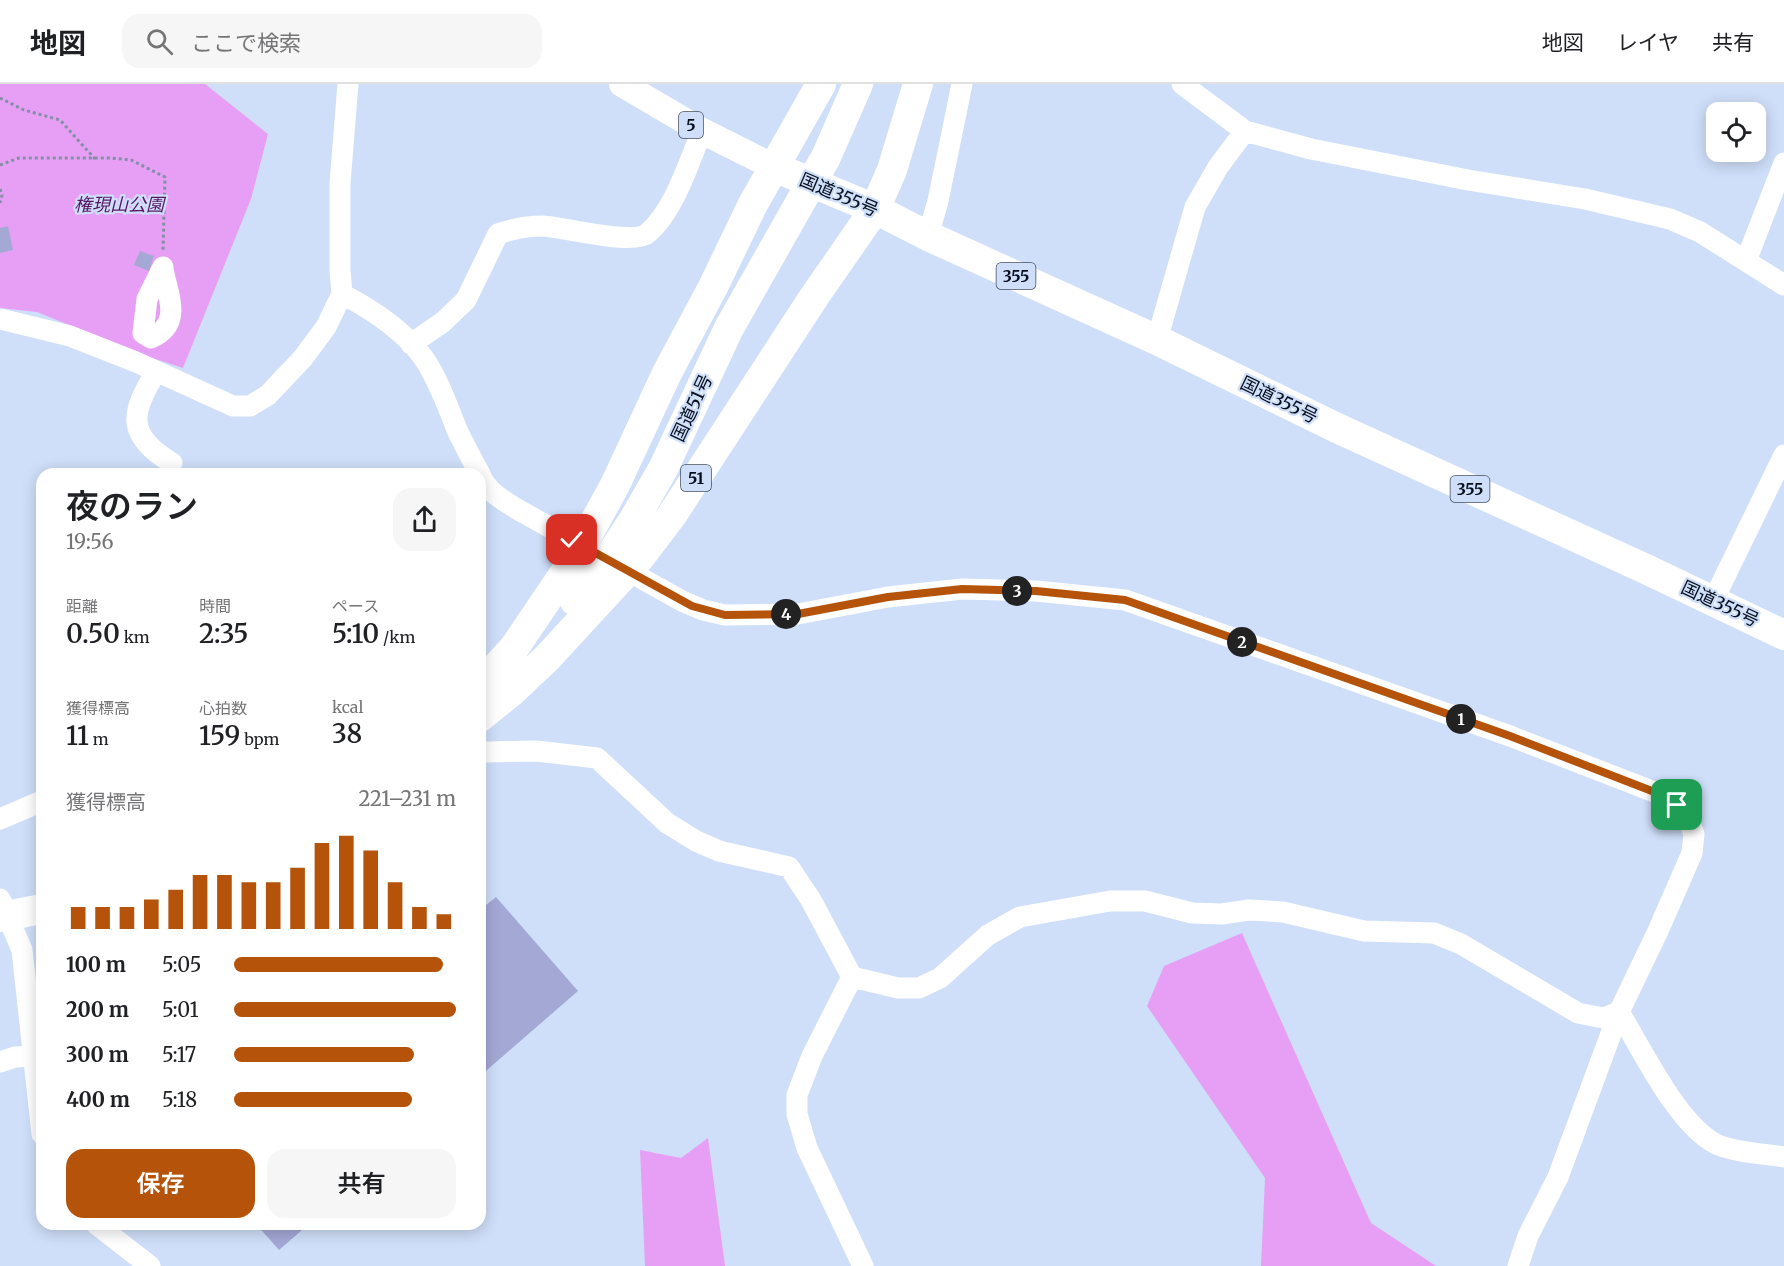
<!DOCTYPE html>
<html lang="ja">
<meta charset="utf-8">
<style>
:root{--surface:#fff;--page:#f6f6f6;--text:#202124;--muted:#757577;--line:#e0e0e0;--accent:#b45309}
body{margin:0;font-family:Merriweather,"Noto Sans JP",serif;background:var(--page);color:var(--text);height:100vh;display:flex;flex-direction:column;font-size:22px;white-space:nowrap}
*{box-sizing:border-box;margin:0}
p{font-size:20px;color:var(--muted)}
.icon{flex:none;width:33px;height:33px;fill:none;stroke:currentColor;stroke-width:2;stroke-linecap:round;stroke-linejoin:round}
.map{position:relative;flex:1;overflow:hidden}
.panel{position:absolute;left:36px;top:384px;width:450px;height:762px;display:flex;flex-direction:column;background:var(--surface);border-radius:18px;box-shadow:0 3px 15px #0003}
.panel>*{flex:none}
.tools{position:absolute;left:1706px;top:18px;display:grid;gap:12px}
.tools a{display:grid;place-items:center;width:60px;height:60px;border-radius:12px;background:var(--surface);box-shadow:0 3px 15px #0003;font-size:30px}
.pin{position:absolute;display:grid;place-items:center;width:51px;height:51px;color:#fff;margin:-26px;border-radius:12px;box-shadow:0 3px 9px #0006}
.km{position:absolute;width:30px;height:30px;margin:-15px;border-radius:50%;background:#222;color:#fff;font-size:16px;line-height:30px;text-align:center}
.round{display:grid;place-items:center;flex:none;width:63px;height:63px;border-radius:18px;background:var(--page)}
.summary{display:flex;align-items:center;justify-content:space-between;height:102px;padding:0 30px}
h1{font-size:33px;font-weight:600;line-height:45px}
.metrics{display:grid;grid-template-columns:repeat(3,1fr);gap:9px;height:102px;padding:6px 30px}
.metrics div{display:grid;align-content:center}
.metrics b{font-size:26px;font-weight:600}
.metrics small{font-size:16px;font-weight:400}
.metrics p{font-size:16px}
.chart{height:168px;padding:12px 30px}
.chart p{display:flex;justify-content:space-between}
.chart svg{width:100%;height:108px;margin-top:6px;stroke:var(--accent);stroke-width:6}
.primary-button{display:flex;gap:12px;margin-top:auto;padding:12px 30px}
.primary-button a{flex:1;height:69px;border-radius:18px;background:var(--accent);color:#fff;font-size:24px;font-weight:600;line-height:69px;text-align:center}
.primary-button a+a{background:var(--page);color:var(--text)}
ul{padding:0 30px;list-style:none;font-size:20px}
li{display:grid;grid-template-columns:96px 72px 1fr;align-items:center;height:45px}
li i{height:15px;border-radius:8px;background:var(--accent)}
header{display:flex;align-items:center;gap:36px;box-sizing:border-box;height:84px;padding:0 30px;background:var(--surface);border-bottom:2px solid var(--line)}
header strong{font-size:28px}
nav{display:flex;gap:33px;margin-inline-start:auto;font-size:21px}
.search{width:420px;height:54px;background:var(--page);display:flex;align-items:center;gap:15px;box-sizing:border-box;padding:0 21px;border-radius:18px;color:var(--muted);font-size:22px}
.map>svg:first-child{display:block}
.green{fill:#e79ff6}
.building{fill:#a4a8d5}
.lines{fill:none;stroke-linecap:round;stroke-linejoin:round}
.path{stroke:#828fa5;stroke-width:3;stroke-dasharray:3 3;stroke-linecap:butt}
.minor{stroke:#fff;stroke-width:21}
.major{stroke:#fff;stroke-width:26}
.highway{stroke:#fff;stroke-width:30}
.route-casing{stroke:#fff;stroke-width:12}
.route{stroke:#b45309;stroke-width:8}
.labels{text-anchor:middle;stroke-width:4.5;stroke-linejoin:round;paint-order:stroke}
.shield{fill:#cfdff9;stroke:#424d5e;stroke-width:1.5}
.shield-label{font-size:16px;font-weight:bold;fill:#060e1c}
.street-label{font-size:18px;fill:#060e1c;stroke:#cfdff9}
.park-label{font-size:18px;font-style:italic;fill:#581565;stroke:#cfdff9}
</style>
<header>
<strong>地図</strong>
<div class="search"><svg class="icon" aria-label="search" viewBox="0 0 24 24"><circle cx="10" cy="10" r="6"/><path d="M15 15l6 6"/></svg>ここで検索</div>
<nav><a>地図</a><a>レイヤ</a><a>共有</a></nav>
</header>
<div class="map">
<svg width="1784" height="1182" viewBox="0 0 1784 1182">
<rect width="100%" height="100%" fill="#cfdff9"/>
<!-- green -->
<path class="green" d="M0,0H205L268,50L251,115L183,284L146,272L37,228L0,224Z
M1242,849L1371,1139L1436,1182H1261L1265,1094L1147,922L1164,882Z
M708,1054L725,1182H645L640,1066L681,1074Z"/>
<!-- building -->
<path class="building" d="M8,142L13,166L0,169V144Z
M140,167L154,172L149,187L134,181Z
M496,813L578,907L480,992V826Z
M256,1140H309L279,1166Z"/>
<g class="lines">
<!-- path -->
<path class="path" d="M0,14L24,26L60,36L95,75
M0,81L19,74H111L131,76L165,93L163,166
M0,105L2,111L0,119"/>
<!-- minor -->
<path class="minor" d="M1245,47L1311,65L1468,96L1585,115L1670,135L1700,148L1784,201
M928,152L938,117L962,0
M1746,177L1784,79
M163,185C168,212 183,240 151,254L143,249L147,215L163,183
M342,210C373,226 405,247 425,276C440,299 448,324 458,348C465,362 472,376 480,390
M0,235L70,252L136,278L233,322H250L268,311L303,274L326,243L342,210L340,186V99L348,0
M1157,256L1195,123L1218,83L1245,47L1182,0
M411,260L443,238L466,216L498,150C512,145 528,142 543,142C564,143 634,162 648,149C675,125 688,80 702,47
M156,288C131,328 125,351 172,379
M480,391C488,408 501,415 517,425L682,517L703,526L725,531L798,530L888,513L962,505L1036,507L1125,516L1510,652L1657,709L1677,721L1686,729L1694,750L1692,769L1658,847L1619,928L1558,1093L1528,1152L1518,1182
M1713,517L1784,371
M487,668L536,667L597,674L667,739L696,757L719,767L789,783L811,816L852,893L898,904H919L940,894L988,851L1020,833L1110,817H1145L1192,829L1222,830L1249,826L1283,828L1364,847L1434,849L1461,860L1578,929L1603,934L1619,928
M0,735L42,717
M0,815L22,866L42,1050
M852,893L812,972L797,1011V1030L807,1064L863,1182
M1619,928C1642,965 1677,1040 1716,1060C1732,1068 1766,1070 1784,1073
M0,978L15,973L32,972
M96,1140L150,1182"/>
<!-- major -->
<path class="major" d="M622,0L702,47L774,83"/>
<!-- highway -->
<path class="highway" d="M774,83L875,125L928,152L1157,256L1337,344L1648,486L1784,551
M575,517L602,484L633,437L663,385L729,244L826,73L858,0
M480,601L514,564L575,474L615,401L667,289L713,203L753,120L821,0
M480,633L511,608L547,574L641,472L672,431L814,213L875,125L892,86L918,0
M0,833L42,825"/>
</g>
<g class="lines">
<!-- route casing -->
<g class="route-casing">
<path id="route" d="M572,456L692,522L725,531L798,530L888,513L962,505L1036,507L1125,516L1510,652L1657,709L1677,721"/>
</g>
<!-- route -->
<use href="#route" class="route"/>
</g>
<g class="labels">
<!-- shield labels -->
<g class="shield">
<rect x="679" y="28" width="24" height="26" rx="4.5"/>
<rect x="996.5" y="179" width="39" height="26" rx="4.5"/>
<rect x="681" y="381" width="30" height="26" rx="4.5"/>
<rect x="1450.5" y="392" width="39" height="26" rx="4.5"/>
</g>
<g class="shield-label">
<text x="691" y="47">5</text>
<text x="1016" y="198">355</text>
<text x="696" y="400">51</text>
<text x="1470" y="411">355</text>
</g>
<!-- street labels -->
<g class="street-label">
<text transform="translate(839 111) rotate(23)" y="6">国道355号</text>
<text transform="translate(1279 316) rotate(26)" y="6">国道355号</text>
<text transform="translate(692 324) rotate(-65)" y="6">国道51号</text>
<text transform="translate(1720 520) rotate(25)" y="6">国道355号</text>
</g>
<!-- park labels -->
<g class="park-label">
<text x="119" y="127">権現山公園</text>
</g>
</g>
</svg>
<div class="tools">
<a><svg class="icon" aria-label="locate" viewBox="0 0 24 24"><circle cx="12" cy="12" r="6"/><path d="M12 2v4M12 18v4M2 12h4M18 12h4"/></svg></a>
</div>
<div class="pin" style="left:1677px;top:721px;background:#1e9e55"><svg class="icon" aria-label="arrive" viewBox="0 0 24 24"><path d="M6 21V4h12l-3 4 3 4H6"/></svg></div>
<div class="pin" style="left:572px;top:456px;background:#d93025"><svg class="icon" aria-label="check" viewBox="0 0 24 24"><path d="M5 12l5 5 9-10"/></svg></div>
<b class="km" style="left:1461px;top:635px">1</b>
<b class="km" style="left:1242px;top:558px">2</b>
<b class="km" style="left:1017px;top:507px">3</b>
<b class="km" style="left:786px;top:530px">4</b>
<section class="panel">
<div class="summary"><div><h1>夜のラン</h1><p>19:56</p></div><a class="round"><svg class="icon" aria-label="share" viewBox="0 0 24 24"><path d="M12 15V3M7 8l5-5 5 5M5 13v7h14v-7"/></svg></a></div>
<div class="metrics">
<div><p>距離</p><b>0.50<small> km</small></b></div>
<div><p>時間</p><b>2:35</b></div>
<div><p>ペース</p><b>5:10<small> /km</small></b></div>
</div>
<div class="metrics">
<div><p>獲得標高</p><b>11<small> m</small></b></div>
<div><p>心拍数</p><b>159<small> bpm</small></b></div>
<div><p>kcal</p><b>38</b></div>
</div>
<div class="chart"><p><span>獲得標高</span>221–231 m</p>
<svg viewBox="0 0 160 44" preserveAspectRatio="none"><path d="M5 44V35M15 44V35M25 44V35M35 44V32M45 44V28M55 44V22M65 44V22M75 44V25M85 44V25M95 44V19M105 44V9M115 44V6M125 44V12M135 44V25M145 44V35M155 44V38"/></svg>
</div>
<ul>
<li><b>100 m</b>5:05<i style="width:94%"></i></li>
<li><b>200 m</b>5:01<i style="width:100%"></i></li>
<li><b>300 m</b>5:17<i style="width:81%"></i></li>
<li><b>400 m</b>5:18<i style="width:80%"></i></li>
</ul>
<div class="primary-button"><a>保存</a><a>共有</a></div>
</section>
</div>
